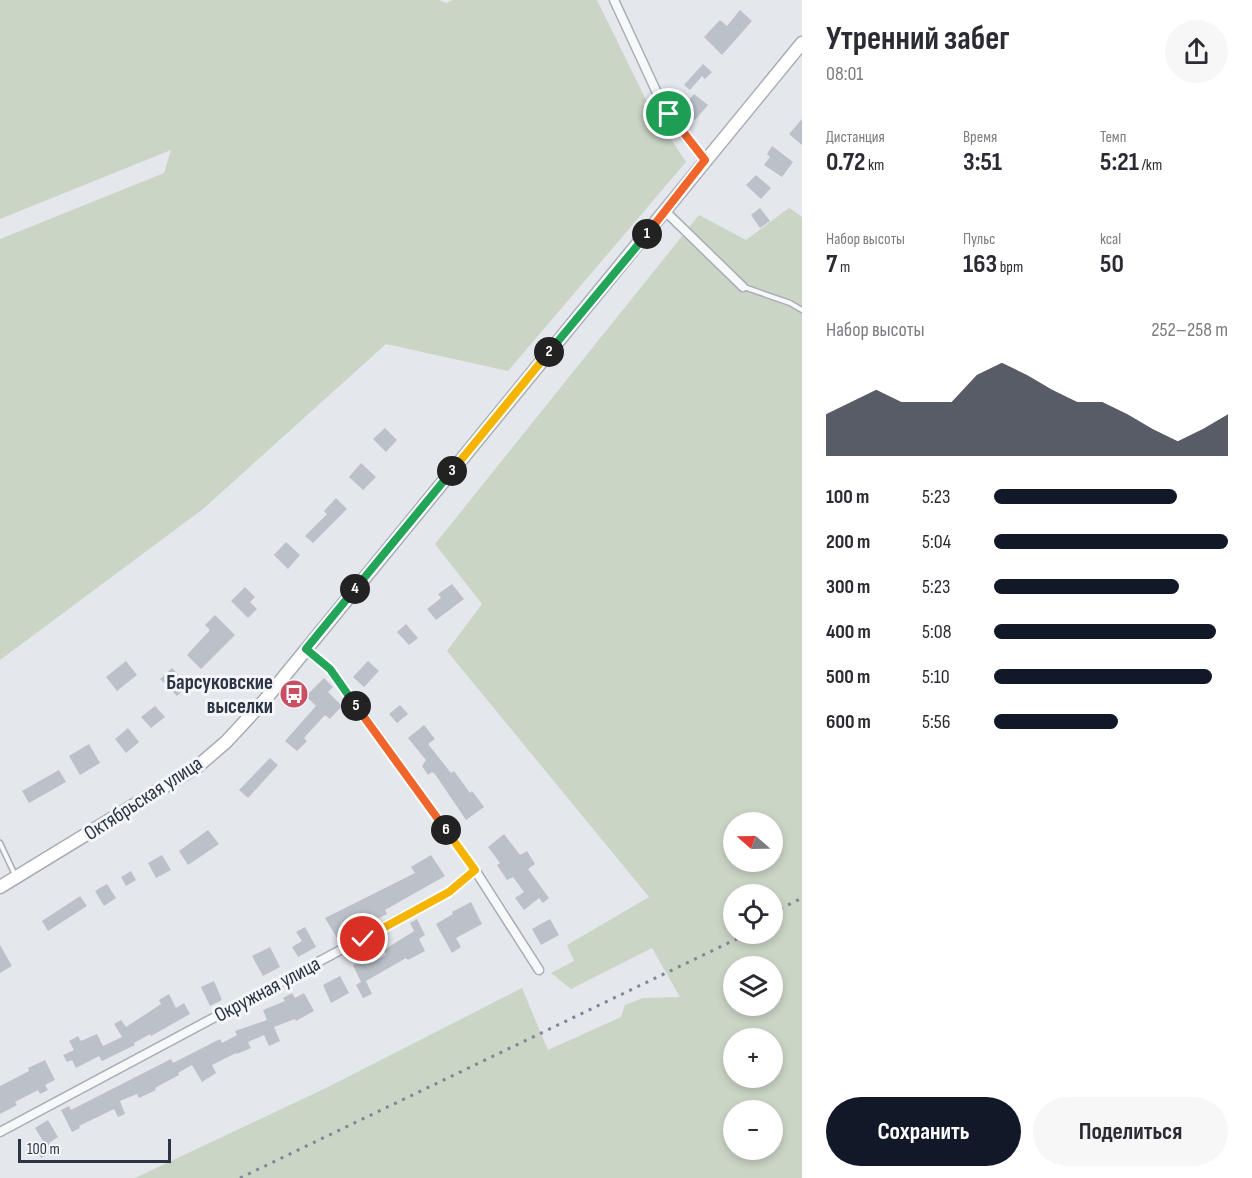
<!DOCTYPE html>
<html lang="ru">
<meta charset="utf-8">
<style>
:root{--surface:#fff;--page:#f7f7f7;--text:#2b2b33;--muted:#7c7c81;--accent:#111827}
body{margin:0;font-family:"Sofia Sans Condensed",sans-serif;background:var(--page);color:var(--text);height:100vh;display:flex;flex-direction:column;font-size:22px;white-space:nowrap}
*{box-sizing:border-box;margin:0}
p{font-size:20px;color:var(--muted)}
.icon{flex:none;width:33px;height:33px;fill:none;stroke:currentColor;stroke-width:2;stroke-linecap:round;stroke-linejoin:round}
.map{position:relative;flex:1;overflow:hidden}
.side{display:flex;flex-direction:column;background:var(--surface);width:450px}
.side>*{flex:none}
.needle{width:39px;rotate:290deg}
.buttons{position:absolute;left:723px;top:812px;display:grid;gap:12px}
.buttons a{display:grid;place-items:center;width:60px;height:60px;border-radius:50%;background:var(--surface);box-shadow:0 3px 9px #0003;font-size:30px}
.scale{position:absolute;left:18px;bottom:15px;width:153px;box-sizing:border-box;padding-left:6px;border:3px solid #2c3544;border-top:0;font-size:16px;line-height:21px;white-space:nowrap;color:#2c3544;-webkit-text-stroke:4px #f4f6f9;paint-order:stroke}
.pin{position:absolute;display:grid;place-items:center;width:51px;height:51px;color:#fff;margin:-26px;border:3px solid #fff;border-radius:50%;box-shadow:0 2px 6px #0007}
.km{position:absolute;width:30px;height:30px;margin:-15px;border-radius:50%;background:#222;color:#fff;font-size:16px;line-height:30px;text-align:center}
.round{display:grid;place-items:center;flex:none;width:63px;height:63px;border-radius:32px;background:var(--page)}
.overview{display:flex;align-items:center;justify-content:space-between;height:102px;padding:0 24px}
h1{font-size:33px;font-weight:700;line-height:45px}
.metrics{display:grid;grid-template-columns:repeat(3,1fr);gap:9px;height:102px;padding:6px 24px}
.metrics div{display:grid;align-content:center}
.metrics b{font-size:26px;font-weight:700}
.metrics small{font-size:16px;font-weight:400}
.metrics p{font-size:16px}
.chart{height:168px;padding:12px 24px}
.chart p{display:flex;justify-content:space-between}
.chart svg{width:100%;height:108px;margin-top:6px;fill:var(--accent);opacity:.7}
.cta{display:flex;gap:12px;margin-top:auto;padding:12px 24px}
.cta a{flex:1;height:69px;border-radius:36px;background:var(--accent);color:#fff;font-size:24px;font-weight:700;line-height:69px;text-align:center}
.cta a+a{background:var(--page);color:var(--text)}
ul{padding:0 24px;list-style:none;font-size:20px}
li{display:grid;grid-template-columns:96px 72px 1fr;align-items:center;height:45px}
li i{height:15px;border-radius:8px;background:var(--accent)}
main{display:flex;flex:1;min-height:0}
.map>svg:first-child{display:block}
.green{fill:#cad5c6;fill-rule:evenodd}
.building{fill:#bcc1c9}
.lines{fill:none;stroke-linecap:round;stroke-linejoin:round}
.lane-casing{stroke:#a9aeb6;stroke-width:7}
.street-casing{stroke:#a9aeb6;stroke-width:11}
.secondary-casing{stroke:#a9aeb6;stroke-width:15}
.lane{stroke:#f7f8fa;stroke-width:4}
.street{stroke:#f7f8fa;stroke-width:8}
.secondary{stroke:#fff;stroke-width:12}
.rail{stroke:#7e8795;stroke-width:3;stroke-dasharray:3 6;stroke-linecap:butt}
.split-1-casing{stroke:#fff;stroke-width:12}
.split-2-casing{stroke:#fff;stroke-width:12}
.split-3-casing{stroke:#fff;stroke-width:12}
.split-4-casing{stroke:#fff;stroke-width:12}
.split-5-casing{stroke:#fff;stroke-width:12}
.split-6-casing{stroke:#fff;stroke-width:12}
.split-7-casing{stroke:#fff;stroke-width:12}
.split-1{stroke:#f0652b;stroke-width:8}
.split-2{stroke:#22a559;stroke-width:8}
.split-3{stroke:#f5b400;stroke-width:8}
.split-4{stroke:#22a559;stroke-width:8}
.split-5{stroke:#22a559;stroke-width:8}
.split-6{stroke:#f0652b;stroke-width:8}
.split-7{stroke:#f5b400;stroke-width:8}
.labels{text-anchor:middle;stroke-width:6;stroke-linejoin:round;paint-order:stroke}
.poi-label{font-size:21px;font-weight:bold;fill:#2c3544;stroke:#f4f6f9;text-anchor:end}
.street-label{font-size:21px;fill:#2c3544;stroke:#f4f6f9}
</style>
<main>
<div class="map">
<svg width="802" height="1178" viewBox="0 0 802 1178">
<rect width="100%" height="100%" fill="#e4e7ec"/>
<!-- green -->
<path class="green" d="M0,0H439L446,3L453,0H597L647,102L686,162L508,371L386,344L203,509L0,660V239L164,173L171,150L0,219Z
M789,208L802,217V1178H135L328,1087L522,988L548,1050L621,1017L625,1005L643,998L680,997L652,948L571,989L551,973L574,961L567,945L649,897L447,651L482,604L435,544L699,215L746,240ZM734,822H772V861H734ZM734,894H772V933H734ZM734,966H772V1005H734ZM734,1038H772V1077H734ZM734,1110H772V1149H734Z"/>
<!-- building -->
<path class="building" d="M740,10L752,21L722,55L704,37L720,20L727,26Z
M703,64L712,72L705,79L702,76L690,90L684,85Z
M694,94L708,105L695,120L682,108Z
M802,119V145L789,134Z
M772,146L793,162L782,177L764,165L770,157L767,154Z
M756,175L771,188L761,199L746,185Z
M760,208L770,221L760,228L751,215Z
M385,428L397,440L386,452L373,439Z
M361,463L376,477L363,490L349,477Z
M336,498L347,509L313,543L305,536L327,514L324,511Z
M286,542L300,555L288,569L274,555Z
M452,584L464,599L436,620L427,609L441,598L438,594Z
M245,587L255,597L250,602L257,609L248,618L231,601Z
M215,615L235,635L201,669L187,655L210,630L205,625Z
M406,624L418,638L409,645L397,632Z
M126,661L137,675L117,691L106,677Z
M368,661L379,671L364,687L353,677Z
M172,668L188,685L177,696L160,679Z
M324,678L333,687L328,692L342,706L330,719L325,715L304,738L307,741L297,751L285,741L316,706L306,696Z
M400,705L408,714L397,723L389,714Z
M155,706L165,717L151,728L141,717Z
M424,725L435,739L428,744L451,773L454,771L470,793L472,791L484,807L466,820L435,774L432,772L428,775L422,766L426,760L408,738Z
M128,728L139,742L126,753L115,739Z
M89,744L100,763L80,775L69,756Z
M270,758L278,765L248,798L239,790Z
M59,770L66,782L29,803L22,791Z
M208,830L219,844L188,865L179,851Z
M504,834L520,855L527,851L535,864L528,869L549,898L543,903L539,898L524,910L515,898L524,892L513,877L507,880L497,865L500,863L488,847Z
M162,855L171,870L156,878L148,863Z
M431,855L445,876L385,910L387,914L373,921L369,914L352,923L355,927L337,938L325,918L415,873L411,867Z
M131,871L136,880L126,886L121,877Z
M107,884L116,898L104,906L95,891Z
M80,896L87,906L48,931L42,921Z
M471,902L482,924L456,938L461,947L452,953L436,924L453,914L452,912Z
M417,919L425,935L419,939L425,951L408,960L406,958L366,981L372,994L363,998L356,985L361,982L353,965L368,958L371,963L386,955L384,950L414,931L410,923Z
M550,919L559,935L541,945L532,929Z
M305,927L316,947L298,957L292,947L302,941L296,932Z
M0,945L12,966L0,973Z
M270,947L280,967L263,976L252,956Z
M340,976L349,993L331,1003L323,985Z
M214,981L222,1000L210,1006L201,987Z
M292,993L295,998L304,993L314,1011L296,1021L295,1019L274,1027L280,1041L269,1046L264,1035L248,1042L251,1048L237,1054L236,1053L212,1065L216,1073L202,1082L192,1065L178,1073L179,1075L155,1088L156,1090L139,1098L137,1094L120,1101L125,1114L118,1117L114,1109L79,1126L80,1128L72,1132L61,1110L69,1106L71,1110L171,1059L173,1063L220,1039L222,1043L237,1035L235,1031L267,1020L263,1010L285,1001L283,998Z
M169,994L176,1008L184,1003L190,1014L151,1036L150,1034L134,1043L135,1045L102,1061L99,1056L76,1068L72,1060L67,1062L63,1055L74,1050L69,1041L78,1036L81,1041L97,1034L103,1046L122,1037L114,1024L121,1020L126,1027L161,1004L159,1000Z
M45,1060L55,1080L45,1085L48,1090L40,1094L38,1090L15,1102L17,1105L0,1114V1086L29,1071L28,1068Z
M48,1120L58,1137L49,1143L53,1151L41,1158L35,1146L43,1141L35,1128Z"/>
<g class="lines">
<!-- lane casing -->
<g class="lane-casing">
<path id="lane" d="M744,287L790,303L802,310
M0,843L16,877"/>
</g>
<!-- street casing -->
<g class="street-casing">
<path id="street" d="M614,0L658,95L675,123L705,160
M666,212L743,287
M475,870L539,970
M0,1132L449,892L475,870L330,669L306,649"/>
</g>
<!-- secondary casing -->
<g class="secondary-casing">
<path id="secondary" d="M0,887L198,766L226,742L264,701L802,43"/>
</g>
<!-- lane -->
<use href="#lane" class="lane"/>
<!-- street -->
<use href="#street" class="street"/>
<!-- secondary -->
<use href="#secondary" class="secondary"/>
<!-- rail -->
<path class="rail" d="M772,913L802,898
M240,1178L749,933"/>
</g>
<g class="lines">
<!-- split-1 casing -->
<g class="split-1-casing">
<path id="split-1" d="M647,234L705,160L669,114"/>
</g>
<!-- split-2 casing -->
<g class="split-2-casing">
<path id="split-2" d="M549,352L647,234"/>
</g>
<!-- split-3 casing -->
<g class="split-3-casing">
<path id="split-3" d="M452,471L549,352"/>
</g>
<!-- split-4 casing -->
<g class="split-4-casing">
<path id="split-4" d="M355,589L452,471"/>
</g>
<!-- split-5 casing -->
<g class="split-5-casing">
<path id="split-5" d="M355,589L306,649L330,669L356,706"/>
</g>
<!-- split-6 casing -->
<g class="split-6-casing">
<path id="split-6" d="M356,706L446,830"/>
</g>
<!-- split-7 casing -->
<g class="split-7-casing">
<path id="split-7" d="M363,939L449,892L475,870L446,830"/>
</g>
<!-- split-1 -->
<use href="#split-1" class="split-1"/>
<!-- split-2 -->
<use href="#split-2" class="split-2"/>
<!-- split-3 -->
<use href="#split-3" class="split-3"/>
<!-- split-4 -->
<use href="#split-4" class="split-4"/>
<!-- split-5 -->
<use href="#split-5" class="split-5"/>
<!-- split-6 -->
<use href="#split-6" class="split-6"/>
<!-- split-7 -->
<use href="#split-7" class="split-7"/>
</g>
<!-- icons -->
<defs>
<g id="bus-disc" transform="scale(1.5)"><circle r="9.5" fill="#cb4f63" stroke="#f4f6f9"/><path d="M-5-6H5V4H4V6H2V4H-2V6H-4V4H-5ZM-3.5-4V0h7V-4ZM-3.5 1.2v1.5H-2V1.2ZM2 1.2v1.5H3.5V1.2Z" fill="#fff"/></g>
</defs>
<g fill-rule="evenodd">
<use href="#bus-disc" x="294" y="694"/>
</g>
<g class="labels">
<!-- poi labels -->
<g class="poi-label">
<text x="273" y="689">Барсуковские<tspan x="273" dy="24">выселки</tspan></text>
</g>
<!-- street labels -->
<g class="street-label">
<text transform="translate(143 798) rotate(-33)" y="7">Октябрьская улица</text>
<text transform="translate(267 989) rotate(-28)" y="7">Окружная улица</text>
</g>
</g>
</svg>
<div class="buttons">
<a><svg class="needle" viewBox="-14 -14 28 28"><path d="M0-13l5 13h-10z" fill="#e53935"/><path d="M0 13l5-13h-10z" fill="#7c7c81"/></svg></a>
<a><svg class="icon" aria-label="locate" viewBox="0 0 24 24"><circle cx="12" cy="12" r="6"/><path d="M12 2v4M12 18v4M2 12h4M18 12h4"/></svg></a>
<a><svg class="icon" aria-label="layers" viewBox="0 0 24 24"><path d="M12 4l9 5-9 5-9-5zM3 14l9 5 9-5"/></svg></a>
<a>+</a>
<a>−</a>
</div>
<div class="scale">100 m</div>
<div class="pin" style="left:669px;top:114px;background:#1e9e55"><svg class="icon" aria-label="arrive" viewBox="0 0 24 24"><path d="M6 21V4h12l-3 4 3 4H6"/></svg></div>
<div class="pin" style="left:363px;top:939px;background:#d93025"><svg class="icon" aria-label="check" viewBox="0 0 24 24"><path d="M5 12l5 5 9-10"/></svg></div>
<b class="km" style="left:647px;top:234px">1</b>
<b class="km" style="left:549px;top:352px">2</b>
<b class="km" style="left:452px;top:471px">3</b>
<b class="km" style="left:355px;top:589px">4</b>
<b class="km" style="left:356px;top:706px">5</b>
<b class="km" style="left:446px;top:830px">6</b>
</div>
<section class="side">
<div class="overview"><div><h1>Утренний забег</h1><p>08:01</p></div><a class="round"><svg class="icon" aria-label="share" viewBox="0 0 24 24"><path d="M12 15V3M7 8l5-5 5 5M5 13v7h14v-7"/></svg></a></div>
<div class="metrics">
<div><p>Дистанция</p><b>0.72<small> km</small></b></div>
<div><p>Время</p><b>3:51</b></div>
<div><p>Темп</p><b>5:21<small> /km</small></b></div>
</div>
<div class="metrics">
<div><p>Набор высоты</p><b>7<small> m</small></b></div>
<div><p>Пульс</p><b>163<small> bpm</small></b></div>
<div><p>kcal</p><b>50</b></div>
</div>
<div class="chart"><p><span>Набор высоты</span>252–258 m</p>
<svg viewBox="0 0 160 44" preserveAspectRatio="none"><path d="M0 44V27L10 22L20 17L30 22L40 22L50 22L60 11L70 6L80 11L90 17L100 22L110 22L120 27L130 33L140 38L150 33L160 27V44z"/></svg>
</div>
<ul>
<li><b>100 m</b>5:23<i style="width:78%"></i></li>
<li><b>200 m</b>5:04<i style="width:100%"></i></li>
<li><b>300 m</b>5:23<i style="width:79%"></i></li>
<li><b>400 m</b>5:08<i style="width:95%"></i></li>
<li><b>500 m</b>5:10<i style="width:93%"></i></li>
<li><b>600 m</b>5:56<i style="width:53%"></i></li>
</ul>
<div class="cta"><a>Сохранить</a><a>Поделиться</a></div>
</section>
</main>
